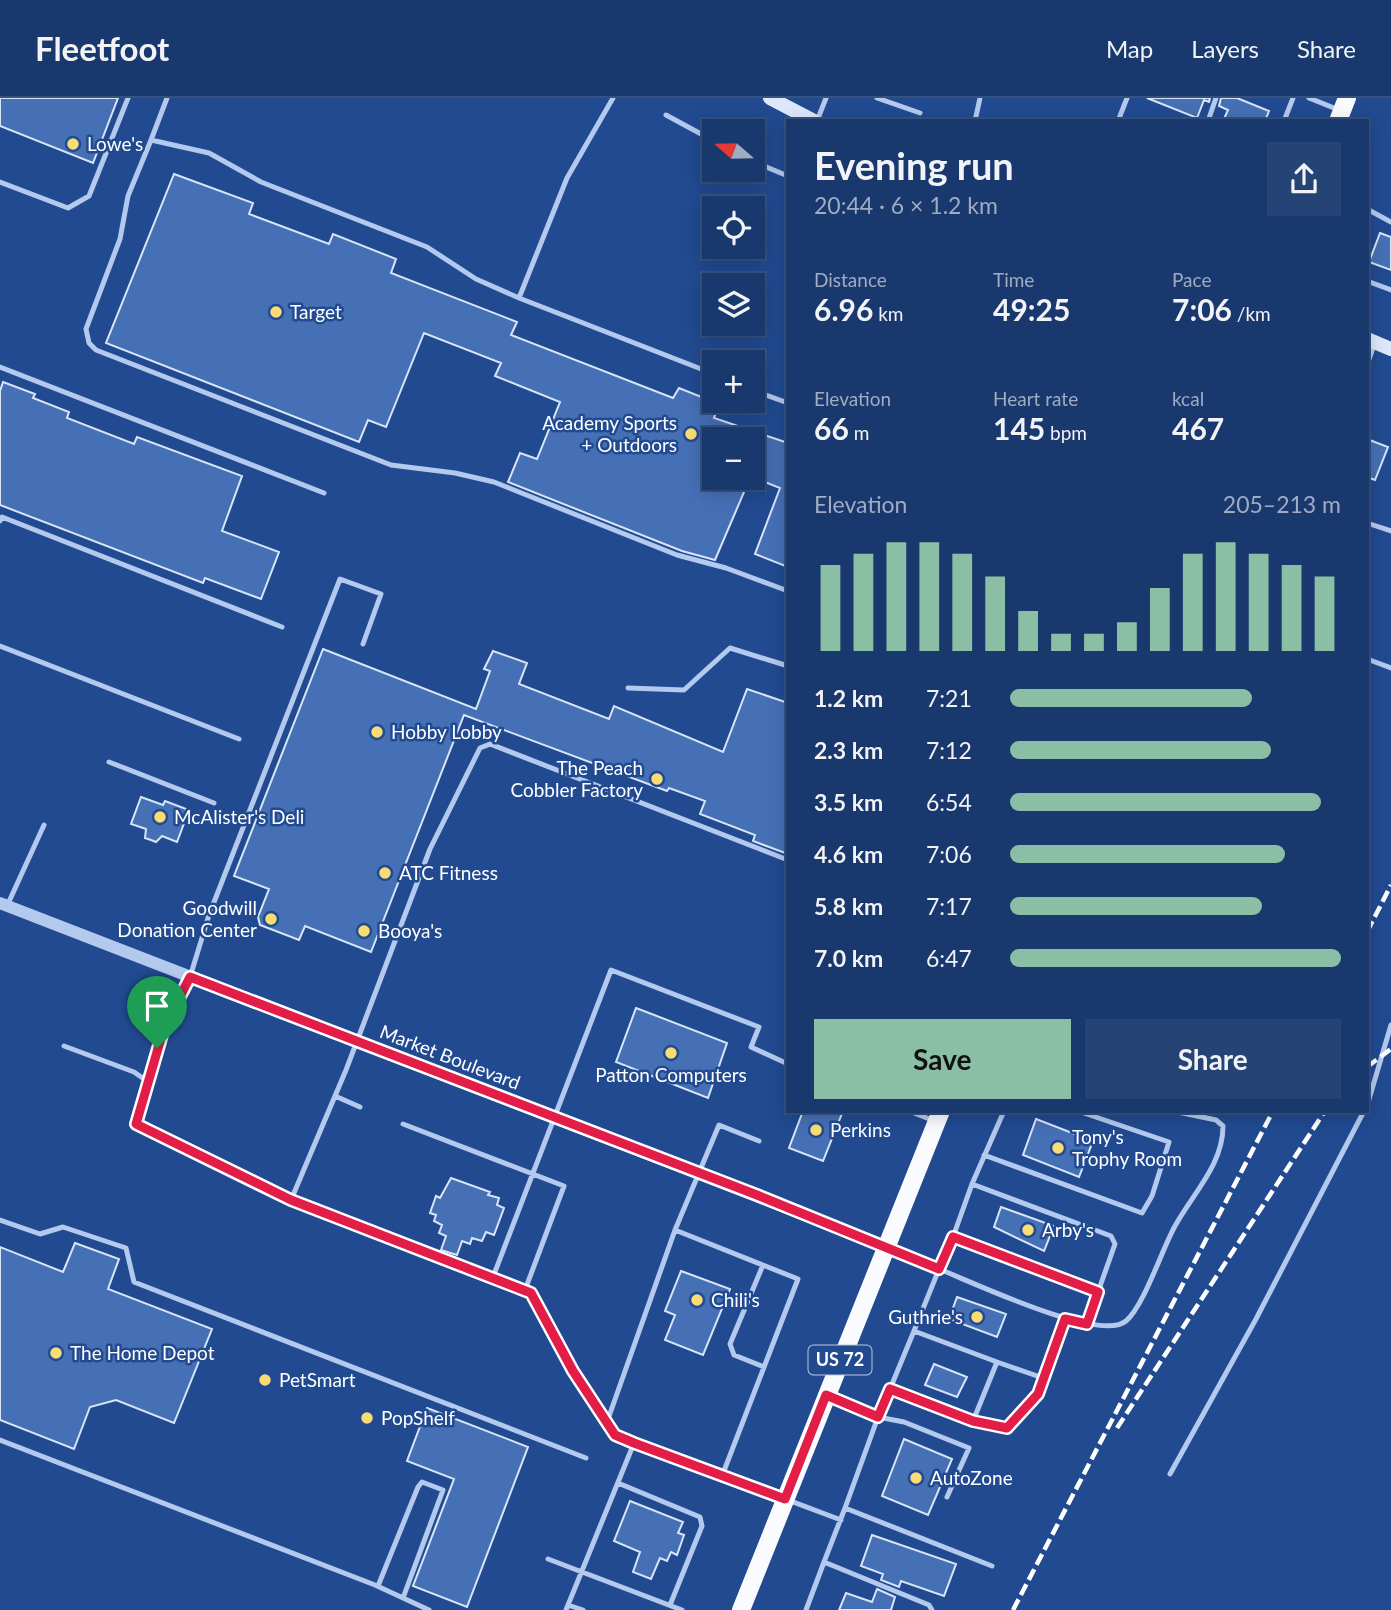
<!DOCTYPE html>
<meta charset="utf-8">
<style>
:root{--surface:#19386d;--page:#264375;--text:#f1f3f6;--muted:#9facc2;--line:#375280;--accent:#8abfa5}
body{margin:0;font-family:Lato,sans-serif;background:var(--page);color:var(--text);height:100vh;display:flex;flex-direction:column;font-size:26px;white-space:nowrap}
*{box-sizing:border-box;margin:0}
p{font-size:23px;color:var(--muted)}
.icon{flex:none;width:38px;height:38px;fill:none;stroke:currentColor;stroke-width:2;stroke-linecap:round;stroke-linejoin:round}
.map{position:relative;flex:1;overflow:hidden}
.drawer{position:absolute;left:786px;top:21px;width:583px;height:994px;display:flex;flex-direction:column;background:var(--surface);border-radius:0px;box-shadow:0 4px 18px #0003,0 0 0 2px var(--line)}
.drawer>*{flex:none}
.needle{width:46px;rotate:290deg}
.controls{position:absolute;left:702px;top:21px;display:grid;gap:14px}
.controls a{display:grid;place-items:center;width:63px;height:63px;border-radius:0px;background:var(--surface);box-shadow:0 4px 18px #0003,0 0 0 2px var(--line);font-size:35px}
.pin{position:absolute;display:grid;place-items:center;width:60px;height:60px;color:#fff;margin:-72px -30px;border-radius:50% 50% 50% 0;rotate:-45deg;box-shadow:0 0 7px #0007}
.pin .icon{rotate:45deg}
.round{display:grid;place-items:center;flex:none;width:74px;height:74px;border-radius:0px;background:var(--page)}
.headline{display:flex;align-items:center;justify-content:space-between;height:119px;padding:0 28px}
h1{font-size:38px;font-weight:700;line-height:52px}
.metrics{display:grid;grid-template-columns:repeat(3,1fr);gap:10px;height:119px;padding:7px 28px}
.metrics div{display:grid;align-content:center}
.metrics b{font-size:30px;font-weight:700}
.metrics small{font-size:19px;font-weight:400}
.metrics p{font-size:19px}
.chart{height:196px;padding:14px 28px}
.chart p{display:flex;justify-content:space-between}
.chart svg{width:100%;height:126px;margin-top:7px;stroke:var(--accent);stroke-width:6}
.primary-button{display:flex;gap:14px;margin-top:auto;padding:14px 28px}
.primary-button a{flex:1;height:80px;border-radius:0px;background:var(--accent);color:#111;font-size:28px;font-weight:700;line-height:80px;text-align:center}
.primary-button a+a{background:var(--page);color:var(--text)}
ul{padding:0 28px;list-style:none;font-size:23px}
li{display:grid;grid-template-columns:112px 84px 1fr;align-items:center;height:52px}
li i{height:18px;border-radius:9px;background:var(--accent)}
header{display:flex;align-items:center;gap:42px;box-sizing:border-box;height:98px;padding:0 35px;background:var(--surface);border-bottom:2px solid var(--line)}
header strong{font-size:33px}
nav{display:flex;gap:38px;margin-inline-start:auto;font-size:24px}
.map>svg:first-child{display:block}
.building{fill:#4670b6;stroke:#d8e5f9;stroke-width:2}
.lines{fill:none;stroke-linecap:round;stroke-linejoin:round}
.service{stroke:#b3c9ed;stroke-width:5}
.tertiary{stroke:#b3c9ed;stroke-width:12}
.secondary{stroke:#dfe8fa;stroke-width:14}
.primary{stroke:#f9fbff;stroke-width:18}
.rail{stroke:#fff;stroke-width:4.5;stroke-dasharray:12 5;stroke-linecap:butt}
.route-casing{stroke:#fff;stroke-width:14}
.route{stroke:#e11d48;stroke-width:9}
.poi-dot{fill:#f9dd74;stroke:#214a91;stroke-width:2.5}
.labels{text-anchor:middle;stroke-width:5;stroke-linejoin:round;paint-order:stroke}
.shield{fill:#214a91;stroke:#bcc9de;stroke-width:2}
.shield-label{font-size:18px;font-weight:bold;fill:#fff}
.poi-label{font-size:19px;fill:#fff;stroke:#214a91;text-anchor:start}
.street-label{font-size:19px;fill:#fff;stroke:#214a91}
</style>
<header>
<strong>Fleetfoot</strong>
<nav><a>Map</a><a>Layers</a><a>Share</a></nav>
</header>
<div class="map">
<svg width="1391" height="1512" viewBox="0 0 1391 1512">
<rect width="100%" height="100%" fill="#214a91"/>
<!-- building -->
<path class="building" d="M0,0H118L93,65L0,28Z
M1147,0H1210L1209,4L1204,2L1197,20Z
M1221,0H1237L1269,13L1265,23H1223L1228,12L1219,8Z
M174,76L253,105L249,116L329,146L333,136L396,161L391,175L517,224L511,237L673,300L679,290L719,306L714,320L788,345V469L755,456L780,390L752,379V341H714V380H750L715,462L682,453L508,384L520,355L537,361L560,304L495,278L501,265L424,235L386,329L368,322L359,344L106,245Z
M1380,135L1391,139V172L1369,164Z
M3,284L35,296L33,300L69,314L67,320L134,346L137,339L242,378L222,433L279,454L261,501L205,480L203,485L0,407V293Z
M1367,341L1388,349L1375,382L1367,379Z
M323,551L476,611L490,573L484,571L493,553L527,565L519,586L609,621L614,608L723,654L747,591L788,605V756L753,743L755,737L700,716L705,703L669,690L667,693L464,617L371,854L305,828L299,842L260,827L258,819L269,791L234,778Z
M141,699L163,707L165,703L189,712L177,744L162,738L156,744L151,742L145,740L146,731L131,726Z
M636,910L727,945L708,1000L616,964Z
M803,1013H843L823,1063L789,1050Z
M1036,1021L1093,1043L1079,1079L1023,1057Z
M451,1080L490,1094L488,1097L499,1100L497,1107L504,1110L494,1137L486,1134L482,1143L472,1140L470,1146L462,1143L457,1157L441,1152L446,1138L439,1135L442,1127L434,1123L436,1117L430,1115L436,1098L440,1100Z
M1001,1109L1054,1128L1044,1153L994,1129Z
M75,1145L119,1161L108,1191L212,1231L174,1325L116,1302L90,1309L74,1351L0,1322V1149L63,1174Z
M681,1173L730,1191L703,1257L665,1242L675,1217L665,1213Z
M957,1199L1006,1216L997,1239L949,1221Z
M934,1266L967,1279L957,1299L925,1287Z
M427,1310L528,1349L467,1509L413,1488L454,1381L407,1363Z
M904,1341L952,1361L928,1417L882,1398Z
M630,1403L683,1424L678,1435L684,1437L677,1457L671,1454L667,1463L660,1460L651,1481L633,1474L640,1454L614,1443Z
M872,1437L956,1466L944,1498L901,1483L899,1489L881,1482L883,1476L861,1468Z
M877,1491L895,1499L891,1512H839L846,1495L872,1504Z"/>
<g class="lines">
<!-- service -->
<path class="service" d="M167,0L151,42L209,55L261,84L427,149L476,181L519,200L714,276
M877,0L920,15
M1309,0L1339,12
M666,17L714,43
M817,23L826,0
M975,23L980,0
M1118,23L1127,0
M1208,23L1216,0
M1284,23L1293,0
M151,42L128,98L120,141L86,231L89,245L96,252L391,367L455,375L494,384L677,457L726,470L788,493
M752,63L788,78
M0,84L68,110L89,98L128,0
M1367,111L1391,124
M1367,183L1391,192
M519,200L567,80L613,0
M1367,267L1374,247
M0,269L324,395
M752,292L788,305
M0,423L2,419L282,529
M1367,425L1391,433
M363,546L381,496L340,481L209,817L190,879L164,930L136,1026L291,1102L532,1195L573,1273L615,1337L841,1422
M0,548L239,641
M1367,561L1391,570
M628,590L684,592L730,550L788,568
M109,664L214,705
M7,808L44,727
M64,948L134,974L147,983
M335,998L360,1009
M1367,1008L1391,927
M909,1013L932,1022
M403,1026L564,1088L525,1192
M984,1057L1142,1115L1152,1098L1169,1044L1078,1013
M972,1086L1111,1138L1115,1146L1098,1194
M291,1102L346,972L430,751L480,650L490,646L788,762
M0,1122L40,1136L63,1129L126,1150L134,1184L586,1360
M675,1132L798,1181L722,1378
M953,1139L972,1086L1004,1013
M891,1150L939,1171L914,1233
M763,1167L730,1246L734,1257L764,1269
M493,1179L611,872L759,929L751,949L788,966
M1087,1226L1098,1194L953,1139L939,1171C972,1184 1100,1245 1126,1223C1144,1208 1162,1151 1175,1128C1193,1095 1223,1067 1223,1028L1216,1022L1178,1014
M997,1264L1043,1280
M890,1291L914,1233L997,1264L973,1323
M829,1299L878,1319L845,1410
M607,1324L675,1132L719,1027L759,1043
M0,1342L375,1487L429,1512
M1170,1376L1256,1221L1364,1013
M618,1385L700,1419L702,1428L670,1507
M947,1399L969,1350L904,1324L878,1319L890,1291L973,1323L1007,1330L1038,1296L1065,1221
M548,1461L682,1512
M378,1488L418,1389L422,1384L443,1392L403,1500
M568,1507L583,1512
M566,1512L634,1345
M806,1512L824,1464
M932,1512L929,1507L824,1464L845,1410L992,1468"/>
<!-- tertiary -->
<path class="tertiary" d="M0,805L885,1148"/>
<!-- secondary -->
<path class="secondary" d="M770,0L814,23
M1367,241L1391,251"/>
<!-- primary -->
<path class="primary" d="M1338,23L1347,0
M741,1512L941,1013"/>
<!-- rail -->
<path class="rail" d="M1367,834L1391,787
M1367,969L1391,951
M1117,1330L1325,1013
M1013,1512L1273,1013"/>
</g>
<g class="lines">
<!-- route casing -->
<g class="route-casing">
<path id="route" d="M190,879L757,1097L939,1171L953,1139L1098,1194L1087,1226L1065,1221L1038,1296L1007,1330L973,1323L890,1291L878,1319L826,1297L785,1401L634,1345L615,1337L573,1273L531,1195L291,1102L136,1026L164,930Z"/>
</g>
<!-- route -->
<use href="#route" class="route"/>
</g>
<!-- markers -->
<g class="poi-dot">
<circle cx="73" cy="46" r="7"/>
<circle cx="276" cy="214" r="7"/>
<circle cx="691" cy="336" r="7"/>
<circle cx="377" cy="634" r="7"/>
<circle cx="657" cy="681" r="7"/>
<circle cx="160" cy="719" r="7"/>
<circle cx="385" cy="775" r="7"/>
<circle cx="271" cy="821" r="7"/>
<circle cx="364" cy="833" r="7"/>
<circle cx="671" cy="955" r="7"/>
<circle cx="816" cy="1032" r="7"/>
<circle cx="1058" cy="1050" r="7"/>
<circle cx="1028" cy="1132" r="7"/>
<circle cx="697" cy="1202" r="7"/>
<circle cx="977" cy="1219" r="7"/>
<circle cx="56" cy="1255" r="7"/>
<circle cx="265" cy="1282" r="7"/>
<circle cx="367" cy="1320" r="7"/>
<circle cx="916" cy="1380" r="7"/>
</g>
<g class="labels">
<!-- shield labels -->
<rect class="shield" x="808.5" y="1247.5" width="63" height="29" rx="5"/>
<g class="shield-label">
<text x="840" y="1268">US 72</text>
</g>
<!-- poi labels -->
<g class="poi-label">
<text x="87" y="53">Lowe's</text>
<text x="290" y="221">Target</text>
<text x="677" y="332" text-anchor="end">Academy Sports<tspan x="677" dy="22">+ Outdoors</tspan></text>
<text x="391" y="641">Hobby Lobby</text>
<text x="643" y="677" text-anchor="end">The Peach<tspan x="643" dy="22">Cobbler Factory</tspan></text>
<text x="174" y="726">McAlister's Deli</text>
<text x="399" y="782">ATC Fitness</text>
<text x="257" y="817" text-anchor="end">Goodwill<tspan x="257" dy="22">Donation Center</tspan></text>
<text x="378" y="840">Booya's</text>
<text x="671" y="984" text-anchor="middle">Patton Computers</text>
<text x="830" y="1039">Perkins</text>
<text x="1072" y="1046">Tony's<tspan x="1072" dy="22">Trophy Room</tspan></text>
<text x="1042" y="1139">Arby's</text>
<text x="711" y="1209">Chili's</text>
<text x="963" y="1226" text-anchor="end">Guthrie's</text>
<text x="70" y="1262">The Home Depot</text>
<text x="279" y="1289">PetSmart</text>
<text x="381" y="1327">PopShelf</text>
<text x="930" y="1387">AutoZone</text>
</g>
<!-- street labels -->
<g class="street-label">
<text transform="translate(450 959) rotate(21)" y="7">Market Boulevard</text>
</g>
</g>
</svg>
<div class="controls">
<a><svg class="needle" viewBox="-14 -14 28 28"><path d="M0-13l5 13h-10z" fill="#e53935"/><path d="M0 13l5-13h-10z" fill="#9facc2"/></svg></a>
<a><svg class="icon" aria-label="locate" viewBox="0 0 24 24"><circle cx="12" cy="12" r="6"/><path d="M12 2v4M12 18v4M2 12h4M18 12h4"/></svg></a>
<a><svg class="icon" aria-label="layers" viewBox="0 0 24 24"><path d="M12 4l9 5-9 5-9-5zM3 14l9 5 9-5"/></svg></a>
<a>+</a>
<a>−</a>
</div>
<div class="pin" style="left:157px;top:950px;background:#1e9e55"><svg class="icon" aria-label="arrive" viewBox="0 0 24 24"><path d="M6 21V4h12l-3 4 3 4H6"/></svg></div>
<section class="drawer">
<div class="headline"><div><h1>Evening run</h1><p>20:44 · 6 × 1.2 km</p></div><a class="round"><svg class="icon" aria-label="share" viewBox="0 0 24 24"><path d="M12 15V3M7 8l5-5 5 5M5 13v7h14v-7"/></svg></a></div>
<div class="metrics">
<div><p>Distance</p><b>6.96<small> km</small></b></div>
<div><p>Time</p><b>49:25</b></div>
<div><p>Pace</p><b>7:06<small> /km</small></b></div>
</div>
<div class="metrics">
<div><p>Elevation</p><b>66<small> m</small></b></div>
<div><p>Heart rate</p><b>145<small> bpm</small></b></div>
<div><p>kcal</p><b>467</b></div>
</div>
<div class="chart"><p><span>Elevation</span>205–213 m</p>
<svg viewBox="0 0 160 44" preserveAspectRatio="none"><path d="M5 44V14M15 44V10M25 44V6M35 44V6M45 44V10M55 44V18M65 44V30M75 44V38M85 44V38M95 44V34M105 44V22M115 44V10M125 44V6M135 44V10M145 44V14M155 44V18"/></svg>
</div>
<ul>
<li><b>1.2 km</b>7:21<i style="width:73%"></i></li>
<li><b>2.3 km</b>7:12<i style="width:79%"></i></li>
<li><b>3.5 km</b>6:54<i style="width:94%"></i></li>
<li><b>4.6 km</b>7:06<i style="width:83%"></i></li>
<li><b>5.8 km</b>7:17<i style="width:76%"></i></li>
<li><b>7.0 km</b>6:47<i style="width:100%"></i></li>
</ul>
<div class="primary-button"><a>Save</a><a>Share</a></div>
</section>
</div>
